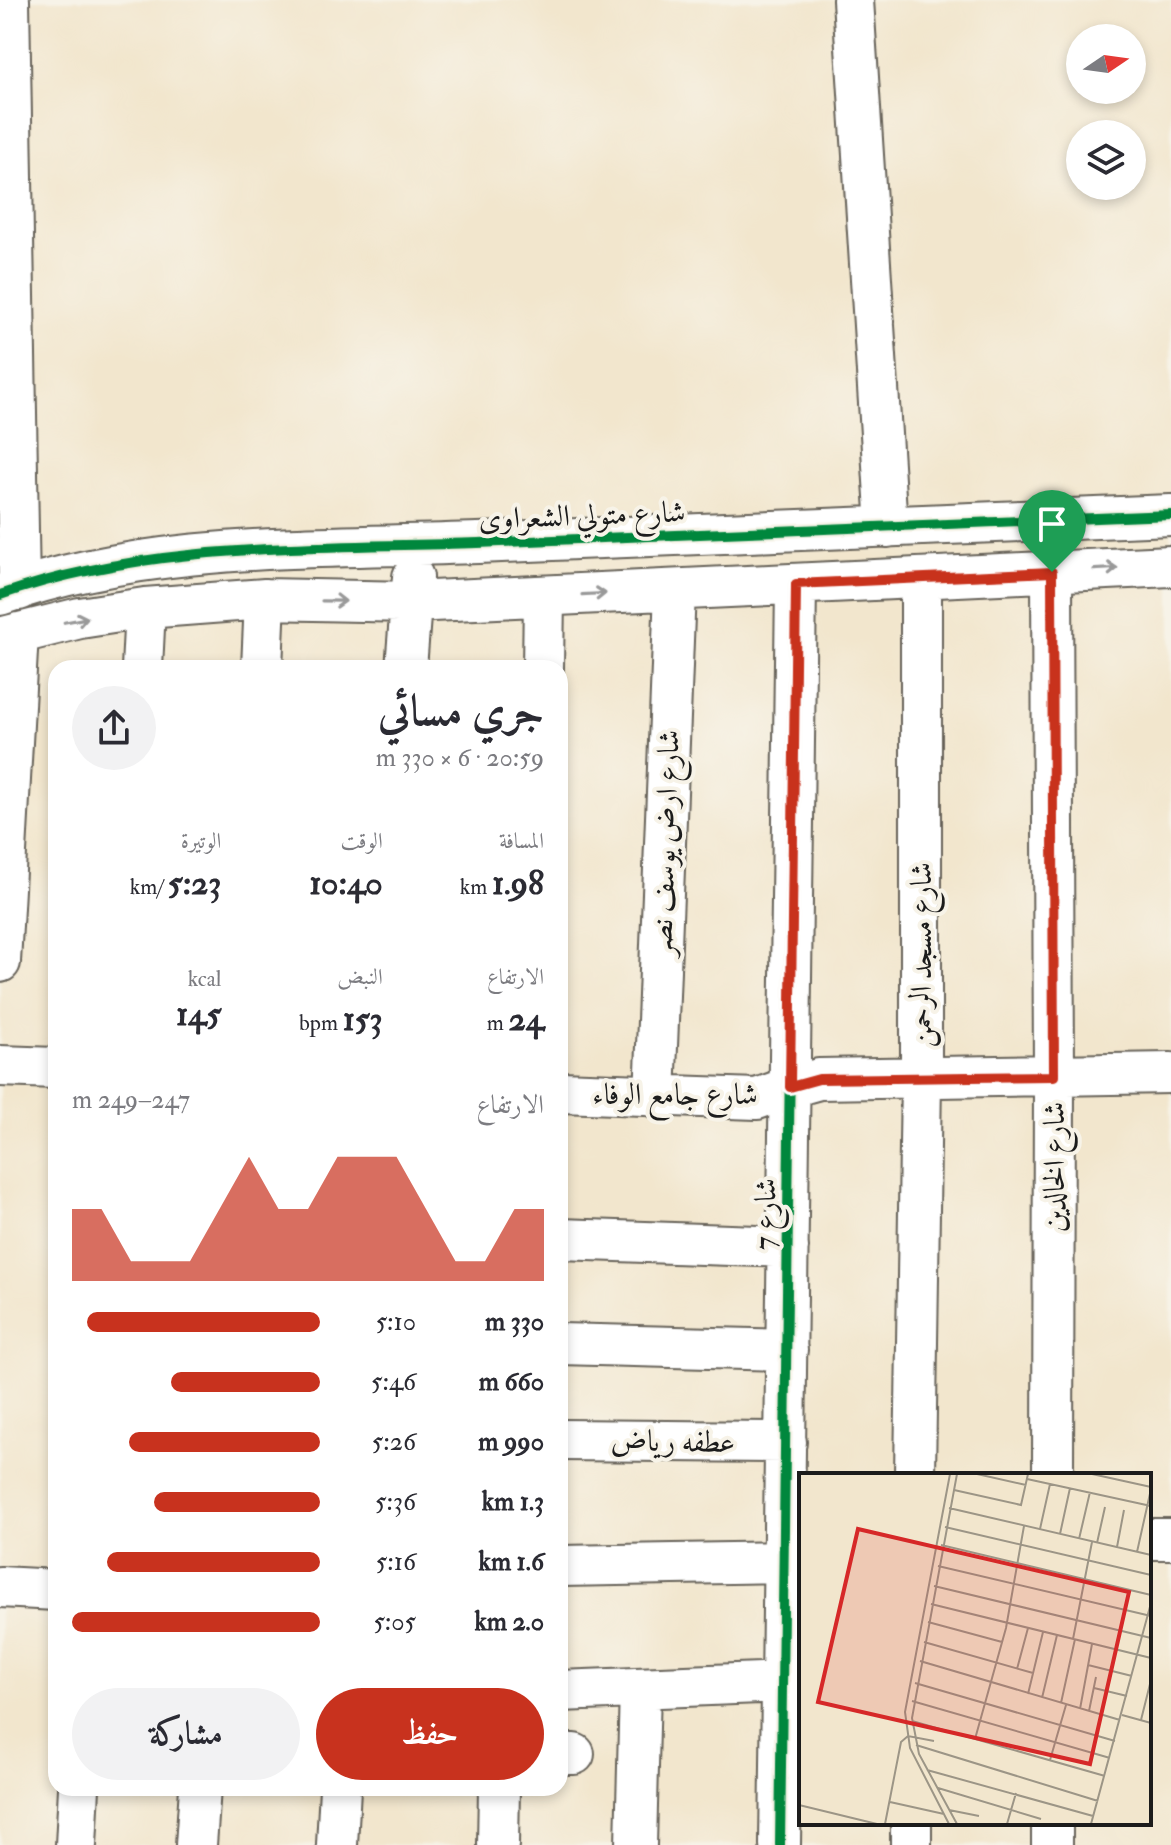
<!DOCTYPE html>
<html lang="ar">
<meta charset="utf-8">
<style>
:root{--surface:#fff;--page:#f2f2f3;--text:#2b2b33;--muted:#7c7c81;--accent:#c8321e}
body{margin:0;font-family:"IM FELL Double Pica",Amiri,serif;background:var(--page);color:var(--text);direction:rtl;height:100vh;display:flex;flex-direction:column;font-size:30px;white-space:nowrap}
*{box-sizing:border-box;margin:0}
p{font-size:26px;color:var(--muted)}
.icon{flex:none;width:44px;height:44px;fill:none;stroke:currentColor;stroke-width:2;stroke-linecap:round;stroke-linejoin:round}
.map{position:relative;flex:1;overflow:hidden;direction:ltr}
.side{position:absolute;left:48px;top:660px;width:520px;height:1136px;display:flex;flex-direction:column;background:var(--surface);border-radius:24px;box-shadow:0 4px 12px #0003;direction:rtl}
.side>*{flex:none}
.needle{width:52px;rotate:77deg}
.controls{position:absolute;left:1066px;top:24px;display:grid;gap:16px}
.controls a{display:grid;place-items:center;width:80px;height:80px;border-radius:50%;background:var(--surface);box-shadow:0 4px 12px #0003;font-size:40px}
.pin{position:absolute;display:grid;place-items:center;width:68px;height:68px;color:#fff;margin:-82px -34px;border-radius:50% 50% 50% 0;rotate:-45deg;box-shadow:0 0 8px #0007}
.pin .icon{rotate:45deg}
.round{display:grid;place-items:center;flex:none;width:84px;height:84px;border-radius:42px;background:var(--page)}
.overview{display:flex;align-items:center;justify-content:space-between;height:136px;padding:0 24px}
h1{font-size:44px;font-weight:700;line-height:60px}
.metrics{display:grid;grid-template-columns:repeat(3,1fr);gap:12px;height:136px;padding:8px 24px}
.metrics div{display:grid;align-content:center}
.metrics b{font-size:34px;font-weight:700}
.metrics small{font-size:22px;font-weight:400}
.metrics p{font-size:22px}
.chart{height:224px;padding:16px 24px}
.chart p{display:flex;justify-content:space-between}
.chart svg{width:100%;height:144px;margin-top:8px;fill:var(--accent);opacity:.7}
.action{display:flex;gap:16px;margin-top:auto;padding:16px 24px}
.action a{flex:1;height:92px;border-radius:48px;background:var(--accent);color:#fff;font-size:32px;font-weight:700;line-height:92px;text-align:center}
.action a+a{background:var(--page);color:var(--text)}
ul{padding:0 24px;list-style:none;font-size:26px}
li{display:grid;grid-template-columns:128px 96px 1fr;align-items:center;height:60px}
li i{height:20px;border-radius:10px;background:var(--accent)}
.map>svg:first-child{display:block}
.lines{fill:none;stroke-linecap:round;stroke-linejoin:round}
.minor-casing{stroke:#67635a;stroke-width:44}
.minor{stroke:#fff;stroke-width:40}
.cycleway-casing{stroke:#f7f3e8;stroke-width:15}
.cycleway{stroke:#00873e;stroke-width:10}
.oneway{stroke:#999}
.route-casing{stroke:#fff;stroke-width:16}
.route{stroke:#c8321e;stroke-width:10}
.labels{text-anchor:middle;stroke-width:8;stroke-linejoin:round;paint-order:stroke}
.street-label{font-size:30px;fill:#1c1c1c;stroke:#f7f3e8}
.inset-road{fill:none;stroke:#9c9586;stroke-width:2}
.view{fill:#d62828;fill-opacity:0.15;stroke:#d62828;stroke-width:4}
.inset-edge{fill:none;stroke:#1c1c1c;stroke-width:4}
</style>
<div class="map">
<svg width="1171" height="1845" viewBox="0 0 1171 1845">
<rect width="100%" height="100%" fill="#f7f3e8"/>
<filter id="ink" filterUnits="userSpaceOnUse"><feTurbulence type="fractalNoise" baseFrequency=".0125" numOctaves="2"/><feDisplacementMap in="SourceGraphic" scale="16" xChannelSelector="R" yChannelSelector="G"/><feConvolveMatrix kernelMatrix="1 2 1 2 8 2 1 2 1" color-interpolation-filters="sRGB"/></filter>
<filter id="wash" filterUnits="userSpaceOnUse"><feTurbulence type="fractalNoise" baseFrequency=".006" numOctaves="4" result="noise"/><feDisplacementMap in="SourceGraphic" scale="32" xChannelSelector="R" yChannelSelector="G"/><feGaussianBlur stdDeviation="1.8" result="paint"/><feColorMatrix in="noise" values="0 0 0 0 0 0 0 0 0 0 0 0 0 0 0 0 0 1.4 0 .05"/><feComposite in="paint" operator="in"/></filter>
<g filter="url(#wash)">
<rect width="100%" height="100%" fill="#f2e6cd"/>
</g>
<g filter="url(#ink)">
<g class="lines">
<!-- minor casing -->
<g class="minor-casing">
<path id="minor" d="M9,0L19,590
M853,0L887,527
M1052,572L1054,1076L1053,1475
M0,595C153,541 318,549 478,543C709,534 940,524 1171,515
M0,638L80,618L145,608L265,599L411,602L1171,566
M142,668L145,608
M262,668L265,599
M406,668L413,577
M543,668L544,596
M0,962L18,633
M0,1066L56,1068
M560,1092L757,1099L790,1087L819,1079L1171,1073
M655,1097L675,590
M560,1239L788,1247
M560,1344L787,1350
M560,1440L786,1442
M915,1475L921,1079V578
M1149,1539H1171
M560,1566L784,1562
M0,1587L56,1590
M560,1691L783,1682
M560,1754H574
M76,1845L79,1788
M196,1845L200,1788
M337,1845L340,1788
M498,1845L499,1788
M636,1845L640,1688
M780,1845L796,584
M911,1845V1823
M1052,1845V1823"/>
</g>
<!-- minor -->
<use href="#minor" class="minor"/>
<!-- cycleway casing -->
<g class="cycleway-casing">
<path id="cycleway" d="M0,595C153,541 318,549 478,543C709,534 940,524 1171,515
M780,1845L796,584"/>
</g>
<!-- cycleway -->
<use href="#cycleway" class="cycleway"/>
</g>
<!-- one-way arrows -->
<defs><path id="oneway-shaft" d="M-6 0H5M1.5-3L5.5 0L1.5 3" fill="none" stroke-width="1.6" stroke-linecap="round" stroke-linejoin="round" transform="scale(2)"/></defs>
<g class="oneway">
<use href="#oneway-shaft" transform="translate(1106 569) rotate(-3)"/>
<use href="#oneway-shaft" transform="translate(594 594) rotate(-3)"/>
<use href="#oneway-shaft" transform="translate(334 601) rotate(1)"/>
<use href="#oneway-shaft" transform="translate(76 620) rotate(-11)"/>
</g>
</g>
<g class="lines" filter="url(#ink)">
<!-- route casing -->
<g class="route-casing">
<path id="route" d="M1052,572L1054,1076L819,1079L790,1087L796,584Z"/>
</g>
<!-- route -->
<use href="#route" class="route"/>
</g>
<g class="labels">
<!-- street labels -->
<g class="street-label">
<text transform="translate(582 515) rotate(-2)" y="10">شارع متولي الشعراوى</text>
<text transform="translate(665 843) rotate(-88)" y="10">شارع ارض يوسف نصر</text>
<text transform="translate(921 955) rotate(-90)" y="10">شارع مسجد الرحمن</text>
<text x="675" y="1104">شارع جامع الوفاء</text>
<text transform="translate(1054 1167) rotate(-90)" y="10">شارع الخالدين</text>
<text transform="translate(765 1214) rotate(-89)" y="10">شارع 7</text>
<text transform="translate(673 1441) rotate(1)" y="10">عطفه رياض</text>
</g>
</g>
<!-- overview -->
<g transform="translate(799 1473)">
<rect width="352" height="352" fill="#f2e6cd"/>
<path class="inset-road" d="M178,1L227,12M293,1L352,14M228,6L352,33M155,17L222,32L229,1M150,35L352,82M146,54L352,102M241,56L251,11M261,61L271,15M280,66L291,19M298,70L306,34M142,72L352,122M318,74L325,37M338,79L352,16M139,93L352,143M135,113L352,165M132,131L352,185M129,149L203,169M274,166L293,69M125,169L234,200M121,188L321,247M289,192L333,203M218,196L229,155M116,210L316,268M295,215L328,223M229,221L244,159M243,225L258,162M113,228L311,285M262,230L276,166M281,236L293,171M290,238L297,204M323,242L352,250M342,247L352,207M113,248L306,303M176,266L207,155L225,53M117,272L299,328M251,287L267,232M128,297L294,343M139,315L242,346M91,329L145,341M0,332L78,351M150,337L180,343M86,351L102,269L109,263L135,268M150,351L111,275L106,239L151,1M158,351L120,281L113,245L158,1M208,351L217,320M292,351L352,130"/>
<path class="view" d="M59,56L330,119L291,291L19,229Z"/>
<rect width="352" height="352" class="inset-edge"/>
</g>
</svg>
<div class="controls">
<a><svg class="needle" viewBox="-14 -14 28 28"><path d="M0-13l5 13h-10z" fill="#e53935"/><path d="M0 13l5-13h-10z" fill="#7c7c81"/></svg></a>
<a><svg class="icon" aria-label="layers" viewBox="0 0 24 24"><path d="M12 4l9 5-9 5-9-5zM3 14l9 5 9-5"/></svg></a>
</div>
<div class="pin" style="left:1052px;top:572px;background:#1e9e55"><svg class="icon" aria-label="arrive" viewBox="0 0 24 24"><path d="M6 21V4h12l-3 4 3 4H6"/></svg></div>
<section class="side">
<div class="overview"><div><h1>جري مسائي</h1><p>20:59 · 6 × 330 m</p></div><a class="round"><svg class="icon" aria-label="share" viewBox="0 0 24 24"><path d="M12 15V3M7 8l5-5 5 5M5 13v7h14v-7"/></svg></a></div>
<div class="metrics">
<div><p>المسافة</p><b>1.98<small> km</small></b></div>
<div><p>الوقت</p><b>10:40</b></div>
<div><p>الوتيرة</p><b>5:23<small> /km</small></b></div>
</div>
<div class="metrics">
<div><p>الارتفاع</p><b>24<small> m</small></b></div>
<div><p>النبض</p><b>153<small> bpm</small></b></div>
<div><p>kcal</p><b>145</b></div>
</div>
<div class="chart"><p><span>الارتفاع</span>247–249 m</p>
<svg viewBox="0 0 160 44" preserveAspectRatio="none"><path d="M0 44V22L10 22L20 38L30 38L40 38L50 22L60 6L70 22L80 22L90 6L100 6L110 6L120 22L130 38L140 38L150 22L160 22V44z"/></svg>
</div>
<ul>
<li><b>330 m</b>5:10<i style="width:94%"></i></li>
<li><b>660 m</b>5:46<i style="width:60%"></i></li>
<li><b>990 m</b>5:26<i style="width:77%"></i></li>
<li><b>1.3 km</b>5:36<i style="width:67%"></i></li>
<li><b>1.6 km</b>5:16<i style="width:86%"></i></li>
<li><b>2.0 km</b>5:05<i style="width:100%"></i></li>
</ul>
<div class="action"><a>حفظ</a><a>مشاركة</a></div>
</section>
</div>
